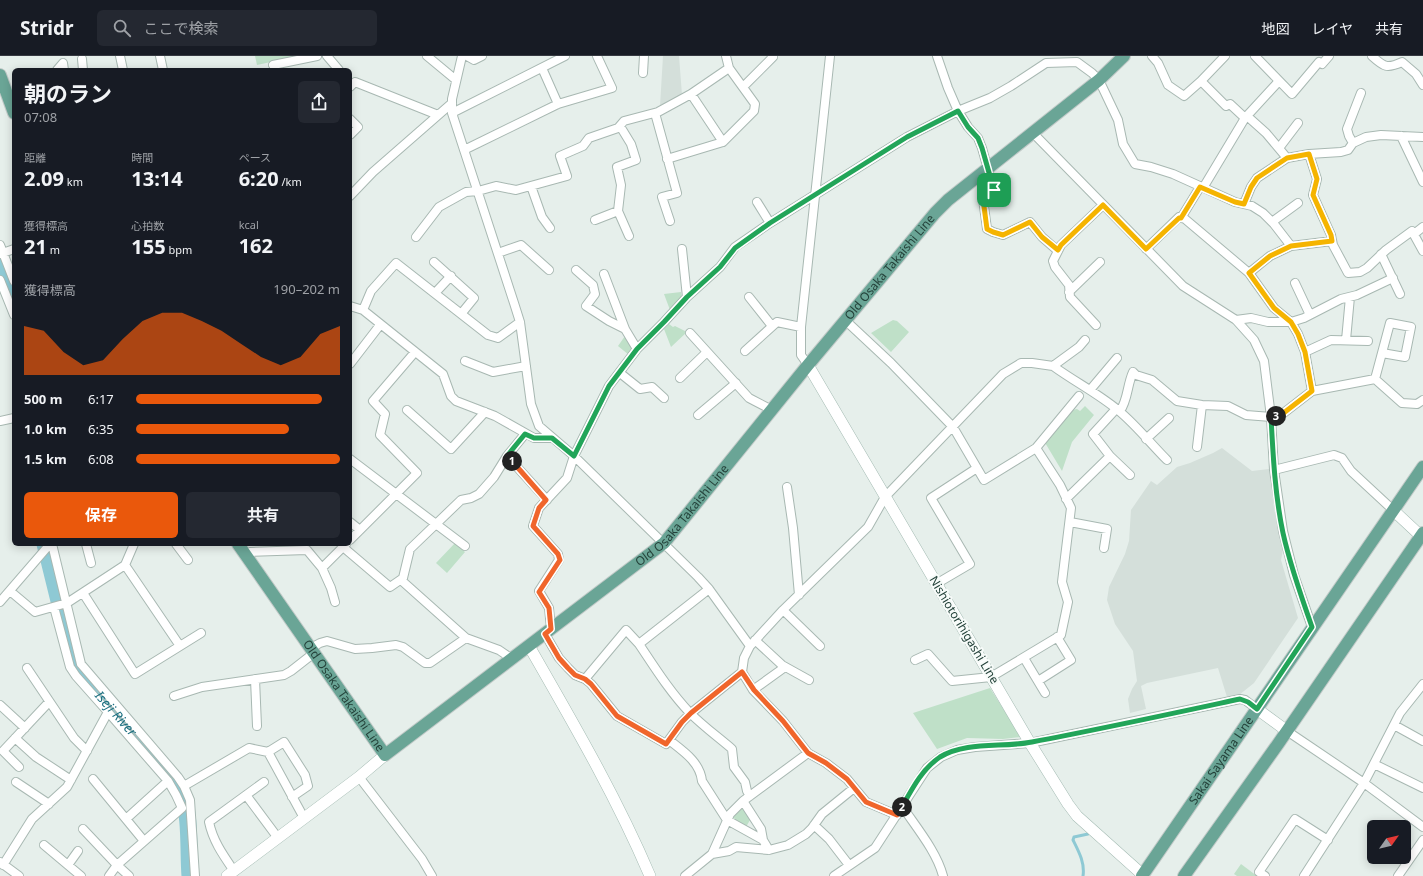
<!DOCTYPE html>
<html lang="ja">
<meta charset="utf-8">
<style>
:root{--surface:#171b24;--page:#242831;--text:#f1f3f6;--muted:#9ea1a6;--line:#363941;--accent:#ea580c}
body{margin:0;font-family:"Noto Sans","Noto Sans JP",sans-serif;background:var(--page);color:var(--text);height:100vh;display:flex;flex-direction:column;font-size:15px;white-space:nowrap}
*{box-sizing:border-box;margin:0}
p{font-size:13px;color:var(--muted)}
.icon{flex:none;width:22px;height:22px;fill:none;stroke:currentColor;stroke-width:2;stroke-linecap:round;stroke-linejoin:round}
.map{position:relative;flex:1;overflow:hidden}
.drawer{position:absolute;left:12px;top:12px;width:340px;height:478px;display:flex;flex-direction:column;background:var(--surface);border-radius:6px;box-shadow:0 2px 10px #0003}
.drawer>*{flex:none}
.needle{width:26px;rotate:56deg}
.buttons{position:absolute;left:1367px;top:764px;display:grid;gap:8px}
.buttons a{display:grid;place-items:center;width:44px;height:44px;border-radius:6px;background:var(--surface);box-shadow:0 2px 10px #0003;font-size:20px}
.pin{position:absolute;display:grid;place-items:center;width:34px;height:34px;color:#fff;margin:-17px;border-radius:8px;box-shadow:0 2px 6px #0006}
.km{position:absolute;width:20px;height:20px;margin:-10px;border-radius:50%;background:#222;color:#fff;font-size:11px;line-height:20px;text-align:center}
.round{display:grid;place-items:center;flex:none;width:42px;height:42px;border-radius:6px;background:var(--page)}
.summary{display:flex;align-items:center;justify-content:space-between;height:68px;padding:0 12px}
h1{font-size:22px;font-weight:700;line-height:30px}
.stats{display:grid;grid-template-columns:repeat(3,1fr);gap:6px;height:68px;padding:4px 12px}
.stats div{display:grid;align-content:center}
.stats b{font-size:20px;font-weight:700}
.stats small{font-size:11px;font-weight:400}
.stats p{font-size:11px}
.chart{height:112px;padding:8px 12px}
.chart p{display:flex;justify-content:space-between}
.chart svg{width:100%;height:72px;margin-top:4px;fill:var(--accent);opacity:.7}
.cta{display:flex;gap:8px;margin-top:auto;padding:8px 12px}
.cta a{flex:1;height:46px;border-radius:6px;background:var(--accent);color:#fff;font-size:16px;font-weight:700;line-height:46px;text-align:center}
.cta a+a{background:var(--page);color:var(--text)}
ul{padding:0 12px;list-style:none;font-size:13px}
li{display:grid;grid-template-columns:64px 48px 1fr;align-items:center;height:30px}
li i{height:10px;border-radius:5px;background:var(--accent)}
header{display:flex;align-items:center;gap:24px;box-sizing:border-box;height:56px;padding:0 20px;background:var(--surface);border-bottom:1px solid var(--line)}
header strong{font-size:19px}
nav{display:flex;gap:22px;margin-inline-start:auto;font-size:14px}
.search{width:280px;height:36px;background:var(--page);display:flex;align-items:center;gap:10px;box-sizing:border-box;padding:0 14px;border-radius:6px;color:var(--muted);font-size:15px}
.map>svg:first-child{display:block}
.built{fill:#d4dfda}
.green{fill:#bfe0c8}
.lines{fill:none;stroke-linecap:round;stroke-linejoin:round}
.stream{stroke:#8ec9d4;stroke-width:3}
.river{stroke:#8ec9d4;stroke-width:17}
.street-casing{stroke:#a8b8b2;stroke-width:10}
.secondary-casing{stroke:#a4bbb3;stroke-width:12}
.primary-casing{stroke:#c2cac8;stroke-width:14}
.street{stroke:#fff;stroke-width:8}
.secondary{stroke:#fff;stroke-width:11}
.primary{stroke:#6aa596;stroke-width:12}
.split-1-casing{stroke:#fff;stroke-width:8}
.split-2-casing{stroke:#fff;stroke-width:8}
.split-3-casing{stroke:#fff;stroke-width:8}
.split-4-casing{stroke:#fff;stroke-width:8}
.split-1{stroke:#22a559;stroke-width:5}
.split-2{stroke:#f0652b;stroke-width:5}
.split-3{stroke:#22a559;stroke-width:5}
.split-4{stroke:#f5b400;stroke-width:5}
.labels{text-anchor:middle;stroke-width:4;stroke-linejoin:round;paint-order:stroke}
.street-label{font-size:12px;fill:#24423a;stroke:#f7fbf9}
.water-label{font-size:13px;font-style:italic;fill:#1c6f80;stroke:#f7fbf9}
</style>
<header>
<strong>Stridr</strong>
<div class="search"><svg class="icon" aria-label="search" viewBox="0 0 24 24"><circle cx="10" cy="10" r="6"/><path d="M15 15l6 6"/></svg>ここで検索</div>
<nav><a>地図</a><a>レイヤ</a><a>共有</a></nav>
</header>
<div class="map">
<svg width="1423" height="820" viewBox="0 0 1423 820">
<rect width="100%" height="100%" fill="#e6efeb"/>
<!-- built -->
<path class="built" d="M663,0H679L682,39L660,50Z
M1222,392L1252,415L1269,413L1274,452L1283,494L1281,504L1298,562L1254,627L1239,639L1227,641L1218,612L1147,627L1141,630L1146,653L1130,657L1128,643L1132,633L1137,625L1133,595L1115,568L1107,544L1109,531L1125,498L1129,485L1131,454L1151,425L1157,429L1177,411L1190,407L1213,397Z"/>
<!-- green -->
<path class="green" d="M255,0H298L257,9Z
M681,236L682,242L670,254L664,238Z
M893,264L897,265L909,276L891,296L871,277Z
M669,268L673,271L675,270L687,276L671,291L664,273Z
M625,280L632,290V295L629,299L618,290Z
M1085,350L1094,359L1072,386L1062,415L1044,385L1072,354L1077,353L1080,355Z
M455,487L465,496L447,517L436,507Z
M990,632L1021,681L1003,683L967,682L937,693L913,657Z
M741,750L750,764L746,771L732,761Z
M1241,808L1257,820H1237L1234,818Z"/>
<g class="lines">
<!-- stream -->
<path class="stream" d="M1083,820C1085,807 1079,796 1073,784L1074,781L1088,778"/>
<!-- river -->
<g class="river">
<path d="M0,207L14,242"/>
<path id="s1" d="M45,488L74,606L91,629L169,717C174,724 179,730 182,738C191,759 188,797 190,820"/>
</g>
<!-- street casing -->
<g class="street-casing">
<path id="street" d="M120,0L123,14
M160,0L163,14
M327,0L339,14
M427,0L456,24
M462,0L452,43V57L514,247L520,266L531,348L539,370L574,400L698,521L709,533L750,590
M467,0L474,4L482,0
M937,0L948,32L958,55L968,71L978,82L982,92L994,135L983,143L987,173L993,176L1003,179L1030,166L1042,181L1058,195
M1152,0L1158,7L1168,29L1184,40L1201,25
M1225,0L1201,25L1226,50L1230,48L1245,62
M1255,0L1292,38L1319,6L1322,8L1329,0
M1372,0C1384,11 1387,13 1402,6L1416,18L1423,29
M82,3L83,14
M542,12L558,48
M57,14L63,7L64,14
M276,14L273,9L317,0
M643,17L644,0
M350,31L355,26L438,59
M743,31L773,1L772,0
M691,38L723,86
M452,57L565,0
M655,57L677,137L662,141L670,165
M1247,60L1266,77L1287,102
M350,63L358,71L350,79
M620,70L631,88L636,104L617,111L621,129L618,155L629,180
M1033,77L1183,230L1236,264L1254,284L1264,305L1271,361L1274,414L1283,475L1294,519L1312,571
M1401,80L1423,126
M1353,87L1349,80L1347,73L1361,37
M1279,92L1298,67
M464,94L558,48L612,32L597,0
M1309,98L1317,123L1313,139L1331,179L1333,189L1348,217L1360,216L1367,212L1386,194L1412,175L1423,195
M667,103L723,86L754,55L755,48L729,12L726,0
M531,130L542,161L550,172
M1203,132L1245,62L1279,25
M350,140L373,116L452,47
M757,146L770,167
M1244,148L1251,131L1257,122L1287,102L1309,98L1341,96L1348,94L1353,87L1366,81L1381,79L1423,81
M1181,162L1200,131
M595,164L618,155
M1272,166L1298,147
M1414,178L1423,171
M416,181L439,151L466,136L478,135L496,130L516,134L567,120L560,100L583,90L589,82L618,72L624,65L658,56L691,38L729,12
M0,189L14,225
M682,193L687,241
M1146,193L1179,161L1185,163L1249,217L1274,252L1291,266L1298,278L1305,296L1312,335
M498,197L521,189L549,214
M0,198L14,193
M1381,198L1400,238
M434,206L474,242L461,258
M576,214L593,229L595,238L586,250L609,265L625,273
M1249,217L1270,200L1291,190L1332,185
M604,218L625,273L637,293
M0,224L14,259
M1295,227L1310,259
M1069,236L1100,206
M435,237L451,220
M749,241L772,270
M350,250L363,254L443,318L451,340L456,345L495,360L534,382H552
M363,254L371,235L396,207L488,279L498,282L520,266
M845,264L891,307L953,371L984,424L1036,392L1079,340
M1236,264L1251,262L1268,266H1291L1304,262L1341,243L1357,239L1393,222
M1096,269L1070,241L1069,229L1055,211L1053,205L1061,189L1103,149
M690,277L749,342L772,354
M1346,284L1350,241
M745,295L777,266L801,271
M1305,296L1331,284L1368,285
M465,305L493,316L526,310
M350,308L380,269
M808,309L801,299V271L830,0
M1053,310C1075,326 1099,338 1119,355C1136,369 1151,388 1167,404
M620,317L640,333L652,331L664,342
M680,322L707,296
M1375,323L1390,267L1411,271L1405,301L1382,297
M1090,334L1117,302
M1116,353L1093,378L1110,400L1130,419
M407,354L451,393L485,356
M1120,355C1128,344 1127,329 1133,316L1136,319L1152,324L1177,345L1202,349L1228,350L1246,359L1271,361L1281,359L1312,335L1375,323L1402,347L1417,348L1423,344
M698,359L736,327
M0,365L14,362
M1146,383L1169,362
M1197,391L1202,349
M507,400L547,444
M350,403L465,490
M1274,414L1334,399L1342,402L1351,415L1393,454
M787,431L793,472L799,539
M1066,443L1110,400
M350,466L360,474
M1070,466L1107,473L1104,492
M350,484L417,417L380,379L385,358L373,345L415,296
M52,488L81,608L178,721L184,730L190,744L195,820
M86,488L91,507
M176,488L188,504
M343,491L390,531L403,522L410,493L461,444L471,442L479,438L494,421L507,400L525,378
M246,498L250,496L307,494L322,512L346,488
M125,509L180,590
M322,512L331,532L335,546
M401,524L466,582L499,594L512,603
M936,528L970,508L931,442L977,412
M10,535L35,556L67,547L125,509L134,488
M83,537L135,618L201,577
M0,546L50,488
M783,554L820,590
M551,573L549,552L539,535L559,504L558,498L533,470L539,452L567,422L574,400L609,330L637,293L664,266L687,241L720,211L735,191L770,167L907,81L958,55L990,42L1011,30L1046,7L1077,6L1092,17L1099,24L1118,64L1123,88L1135,108L1151,111L1173,118L1235,146L1252,150L1263,157L1274,168L1291,190
M545,578L559,602L568,612L575,619L585,623L591,628L617,660L666,688L682,666L691,657L742,616
M755,584L782,609L809,624
M639,588C655,612 670,636 690,657C703,670 718,681 732,693L734,711L745,726L747,735L750,740
M311,592L320,587L327,585L355,593L372,592L396,589L403,591L425,607H430L466,582
M1024,602L1045,637
M915,604L928,598L952,625L991,621L1061,579L1068,546L1062,526L1071,452L1060,429L1036,392
M27,612L74,682L87,695
M255,623L257,670
M585,623L626,574L639,588L709,533
M1038,625L1071,604L1057,581
M753,634L785,611
M174,640L202,631L284,619L291,615L314,597
M0,649L25,672
M108,656L168,725L176,739L182,752L117,809L109,820
M1394,669L1423,685
M1287,675L1364,727L1423,771
M15,682L36,701L71,724
M669,684C683,695 700,706 702,725L727,764L763,784L769,794
M268,696L284,686L305,719L308,730L292,741
M1374,708L1423,732
M19,711L3,695L49,646
M359,721L422,803L432,820
M93,723L144,785
M16,726L49,748
M184,730L249,692L268,696L304,762
M246,739L278,782
M743,745L761,773L763,784
M902,750C916,771 937,796 943,820
M897,759L866,746L847,723L826,707L808,697L783,665L753,634L742,616L744,602L750,590L783,554L868,471L885,441L1003,318L1021,307H1032L1053,310L1079,291L1085,284
M126,763L168,725
M814,769L829,783L849,809
M83,773L117,809L129,820
M44,789L81,820
M712,798L729,795L736,791L769,794L788,789L806,778L812,772L822,758L854,732
M0,806L19,820
M3,809L32,763L67,731L108,656L76,620L70,611L54,551
M68,809L78,795
M234,815C223,799 213,785 209,766L264,726
M685,820L712,798L730,758L743,745L808,697
M834,820L875,792L927,712L941,701L957,694L975,691L1030,687L1240,643L1245,644L1257,653
M1265,820L1259,816L1295,763L1328,784
M1304,820L1364,727L1400,657L1423,628
M1398,820L1423,784"/>
</g>
<!-- secondary casing -->
<g class="secondary-casing">
<path id="secondary" d="M808,309L1030,687L1068,748L1077,760L1144,820
M1393,454L1423,482
M529,590C572,665 616,740 650,820
M1257,653L1287,675
M227,820L359,721L385,699"/>
</g>
<!-- primary casing -->
<g class="primary-casing">
<g id="primary">
<path d="M0,19L14,57"/>
<path id="s2" d="M238,488L385,699L664,487L808,309L935,157L948,144L1099,24L1124,0"/>
<path id="s3" d="M1142,820L1423,411"/>
<path d="M1184,820L1278,688L1423,477"/>
</g>
</g>
<!-- street -->
<use href="#street" class="street"/>
<!-- secondary -->
<use href="#secondary" class="secondary"/>
<!-- primary -->
<use href="#primary" class="primary"/>
</g>
<g class="lines">
<!-- split-1 casing -->
<g class="split-1-casing">
<path id="split-1" d="M512,405L507,400L525,378L534,382H552L574,400L609,330L637,293L664,266L687,241L720,211L735,192L770,167L907,81L958,55L968,71L978,82L982,92L994,134"/>
</g>
<!-- split-2 casing -->
<g class="split-2-casing">
<path id="split-2" d="M512,405L546,444L539,452L533,470L558,498L560,504L539,536L549,552L551,573L545,578L559,602L568,612L575,619L585,623L591,628L617,660L666,688L682,666L691,657L742,616L754,634L783,665L808,697L826,707L847,723L866,746L897,759L902,751"/>
</g>
<!-- split-3 casing -->
<g class="split-3-casing">
<path id="split-3" d="M902,751C912,733 922,713 940,701C967,685 1002,692 1032,686C1101,673 1170,658 1240,643L1248,646L1257,653L1312,571C1301,540 1290,509 1283,477C1275,439 1273,399 1271,361L1276,360"/>
</g>
<!-- split-4 casing -->
<g class="split-4-casing">
<path id="split-4" d="M994,134L983,143L987,173L993,176L1003,179L1030,166L1042,181L1058,194L1061,189L1103,149L1146,193L1179,162H1181L1200,131L1235,146L1244,148L1251,131L1257,122L1287,102L1309,98L1317,123L1313,139L1331,179L1332,185L1291,190L1270,200L1249,217L1274,252L1291,266L1298,278L1305,296L1312,335L1281,359L1276,360"/>
</g>
<!-- split-1 -->
<use href="#split-1" class="split-1"/>
<!-- split-2 -->
<use href="#split-2" class="split-2"/>
<!-- split-3 -->
<use href="#split-3" class="split-3"/>
<!-- split-4 -->
<use href="#split-4" class="split-4"/>
</g>
<g class="labels">
<!-- street labels -->
<g class="street-label">
<text dy="4" stroke="none"><textPath href="#s2" startOffset="964">Old Osaka Takaishi Line</textPath></text>
<text dy="4" stroke="none"><textPath href="#s2" startOffset="640">Old Osaka Takaishi Line</textPath></text>
<text transform="translate(964 574) rotate(59)" y="4">Nishiotorihigashi Line</text>
<text dy="4" stroke="none"><textPath href="#s2" startOffset="185">Old Osaka Takaishi Line</textPath></text>
<text dy="4" stroke="none"><textPath href="#s3" startOffset="140">Sakai Sayama Line</textPath></text>
</g>
<!-- water labels -->
<g class="water-label">
<text dy="5" stroke="none"><textPath href="#s1" startOffset="188">Iseji River</textPath></text>
</g>
</g>
</svg>
<div class="buttons">
<a><svg class="needle" viewBox="-14 -14 28 28"><path d="M0-13l5 13h-10z" fill="#e53935"/><path d="M0 13l5-13h-10z" fill="#9ea1a6"/></svg></a>
</div>
<div class="pin" style="left:994px;top:134px;background:#1e9e55"><svg class="icon" aria-label="arrive" viewBox="0 0 24 24"><path d="M6 21V4h12l-3 4 3 4H6"/></svg></div>
<b class="km" style="left:512px;top:405px">1</b>
<b class="km" style="left:902px;top:751px">2</b>
<b class="km" style="left:1276px;top:360px">3</b>
<section class="drawer">
<div class="summary"><div><h1>朝のラン</h1><p>07:08</p></div><a class="round"><svg class="icon" aria-label="share" viewBox="0 0 24 24"><path d="M12 15V3M7 8l5-5 5 5M5 13v7h14v-7"/></svg></a></div>
<div class="stats">
<div><p>距離</p><b>2.09<small> km</small></b></div>
<div><p>時間</p><b>13:14</b></div>
<div><p>ペース</p><b>6:20<small> /km</small></b></div>
</div>
<div class="stats">
<div><p>獲得標高</p><b>21<small> m</small></b></div>
<div><p>心拍数</p><b>155<small> bpm</small></b></div>
<div><p>kcal</p><b>162</b></div>
</div>
<div class="chart"><p><span>獲得標高</span>190–202 m</p>
<svg viewBox="0 0 160 44" preserveAspectRatio="none"><path d="M0 44V14L10 17L20 30L30 38L40 35L50 22L60 11L70 6L80 6L90 11L100 17L110 25L120 33L130 38L140 33L150 19L160 14V44z"/></svg>
</div>
<ul>
<li><b>500 m</b>6:17<i style="width:91%"></i></li>
<li><b>1.0 km</b>6:35<i style="width:75%"></i></li>
<li><b>1.5 km</b>6:08<i style="width:100%"></i></li>
</ul>
<div class="cta"><a>保存</a><a>共有</a></div>
</section>
</div>
